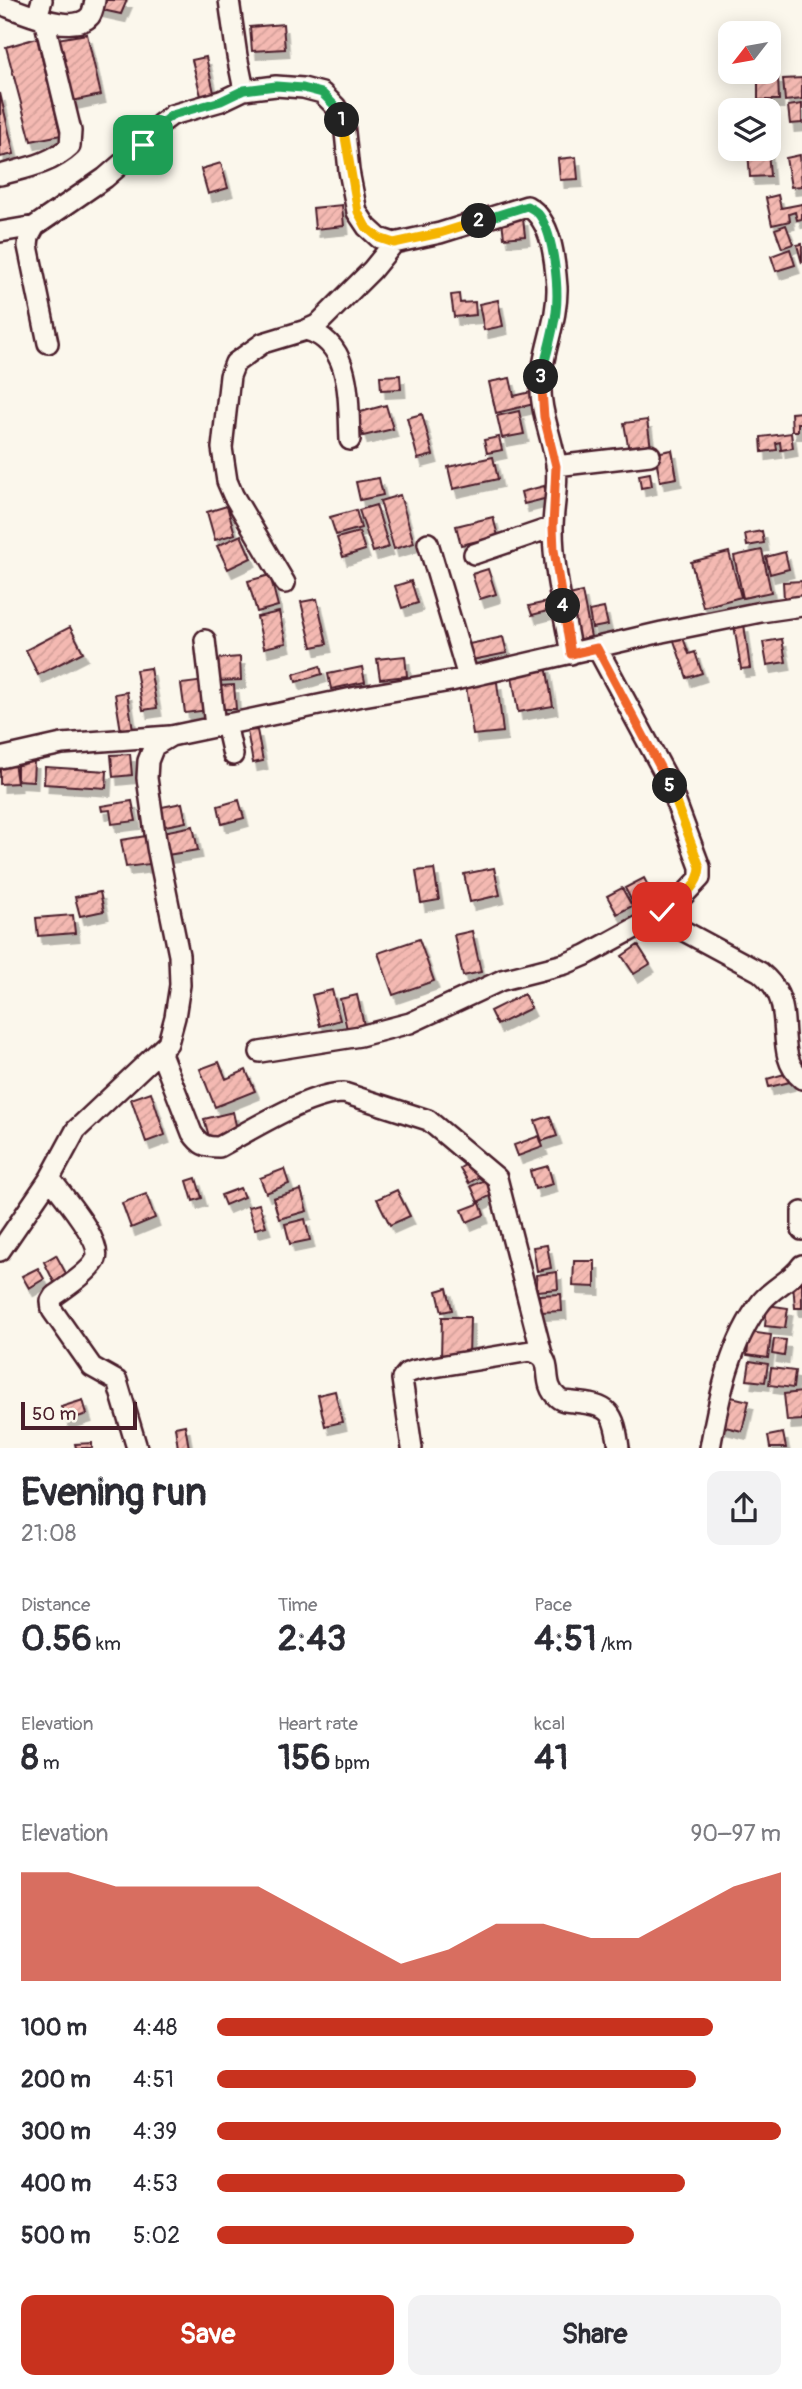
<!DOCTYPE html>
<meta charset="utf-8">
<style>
:root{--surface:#fff;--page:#f2f2f3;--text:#2b2b33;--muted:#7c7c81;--accent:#c8321e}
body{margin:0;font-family:Pangolin,sans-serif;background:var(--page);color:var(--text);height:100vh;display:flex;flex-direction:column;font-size:26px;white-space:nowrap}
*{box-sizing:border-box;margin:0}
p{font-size:23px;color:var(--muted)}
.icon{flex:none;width:38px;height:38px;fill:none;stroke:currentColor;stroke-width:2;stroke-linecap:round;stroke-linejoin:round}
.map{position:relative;height:1448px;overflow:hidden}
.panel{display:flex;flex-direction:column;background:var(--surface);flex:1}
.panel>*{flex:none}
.needle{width:46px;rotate:239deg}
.buttons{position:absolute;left:718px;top:21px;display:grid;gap:14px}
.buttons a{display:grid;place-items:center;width:63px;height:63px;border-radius:14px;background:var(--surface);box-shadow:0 4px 18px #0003;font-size:35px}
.scale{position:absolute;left:21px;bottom:18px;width:116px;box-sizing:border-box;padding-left:7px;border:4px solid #4a1f2b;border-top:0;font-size:19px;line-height:24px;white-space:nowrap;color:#4a1f2b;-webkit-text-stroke:5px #fbf7ec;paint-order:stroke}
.pin{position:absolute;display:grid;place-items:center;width:60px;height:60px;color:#fff;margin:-30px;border-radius:14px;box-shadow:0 4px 10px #0006}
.km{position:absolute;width:35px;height:35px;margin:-18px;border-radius:50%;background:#222;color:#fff;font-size:19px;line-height:35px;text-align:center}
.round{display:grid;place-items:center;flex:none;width:74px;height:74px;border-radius:14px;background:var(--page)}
.overview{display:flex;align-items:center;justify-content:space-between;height:119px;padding:0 21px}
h1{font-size:38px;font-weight:700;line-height:52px}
.figures{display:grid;grid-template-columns:repeat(3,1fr);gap:10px;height:119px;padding:7px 21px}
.figures div{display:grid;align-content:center}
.figures b{font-size:35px;font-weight:700}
.figures small{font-size:19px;font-weight:400}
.figures p{font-size:19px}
.chart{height:196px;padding:14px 21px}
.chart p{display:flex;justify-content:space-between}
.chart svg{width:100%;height:126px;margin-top:7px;fill:var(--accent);opacity:.7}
.button{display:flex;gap:14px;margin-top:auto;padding:14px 21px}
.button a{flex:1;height:80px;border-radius:14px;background:var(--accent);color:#fff;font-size:28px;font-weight:700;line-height:80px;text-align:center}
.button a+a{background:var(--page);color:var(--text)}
ul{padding:0 21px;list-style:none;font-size:23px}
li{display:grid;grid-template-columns:112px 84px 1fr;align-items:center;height:52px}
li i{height:18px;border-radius:9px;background:var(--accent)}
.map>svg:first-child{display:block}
.building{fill:url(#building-hatch);stroke:#4a1f2b;stroke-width:2;filter:url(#shadow)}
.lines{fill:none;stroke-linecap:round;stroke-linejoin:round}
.minor-casing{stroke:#4a1f2b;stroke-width:24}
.minor{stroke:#fbf7ec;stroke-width:19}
.split-1-casing{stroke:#fff;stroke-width:14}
.split-2-casing{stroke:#fff;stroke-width:14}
.split-3-casing{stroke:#fff;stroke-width:14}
.split-4-casing{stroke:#fff;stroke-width:14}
.split-5-casing{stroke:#fff;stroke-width:14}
.split-6-casing{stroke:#fff;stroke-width:14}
.split-1{stroke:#22a559;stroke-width:9}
.split-2{stroke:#f5b400;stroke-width:9}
.split-3{stroke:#22a559;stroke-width:9}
.split-4{stroke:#f0652b;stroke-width:9}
.split-5{stroke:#f0652b;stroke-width:9}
.split-6{stroke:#f5b400;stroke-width:9}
</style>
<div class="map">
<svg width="802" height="1448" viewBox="0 0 802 1448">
<defs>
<pattern id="building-hatch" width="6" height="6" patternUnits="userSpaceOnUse" patternTransform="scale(1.75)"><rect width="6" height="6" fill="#f4b9b2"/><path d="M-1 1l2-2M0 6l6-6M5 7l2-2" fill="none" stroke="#d39f99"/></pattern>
<filter id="shadow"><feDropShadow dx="4.5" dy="8" stdDeviation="0" flood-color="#0004"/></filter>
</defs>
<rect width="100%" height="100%" fill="#fbf7ec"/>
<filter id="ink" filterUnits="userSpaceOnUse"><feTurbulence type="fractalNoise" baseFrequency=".0143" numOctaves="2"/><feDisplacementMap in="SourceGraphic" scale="14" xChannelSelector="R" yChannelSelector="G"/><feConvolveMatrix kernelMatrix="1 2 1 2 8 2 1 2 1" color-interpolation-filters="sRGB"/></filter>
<g filter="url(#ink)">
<!-- building -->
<path class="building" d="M101,0H127L121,14L98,9Z
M283,24L285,49L252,51L250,27Z
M87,34L101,95L72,101L57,39Z
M37,38L61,135L31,141L6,47Z
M206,57L215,97L202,100L192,60Z
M758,77H778L779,100H758Z
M802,78V99L785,101L783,79Z
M0,93L14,154L0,157Z
M802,104V123L790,124L788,106Z
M768,150L770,176L750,177L748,151Z
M800,155L802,186L791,187L786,158Z
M576,157L578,179L560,180L558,159Z
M221,163L228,188L208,194L201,169Z
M778,195L781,208L802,204V219L797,220L795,212L789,214L790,221L772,225L766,198Z
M342,205L344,226L315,229L313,208Z
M523,218L525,236L504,238L502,220Z
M786,225L793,244L782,248L775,229Z
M802,244V263L797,245Z
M790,249L795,265L776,271L771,256Z
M459,294L460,303L475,302L476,315L454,317L451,295Z
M498,300L503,326L484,330L479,304Z
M400,375L401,389L381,390L380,376Z
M510,378L514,396L531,392L534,404L496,413L489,382Z
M386,405L393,429L363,436L357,413Z
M519,411L524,434L502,438L497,416Z
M802,412V423H798V431H792L791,413Z
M422,414L433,455L418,459L407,418Z
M647,420L651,448L629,451L624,423Z
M791,433L793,448L781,450L780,442L776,443L777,450L762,452L761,437Z
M499,437L502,450L487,453L484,440Z
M672,450L677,478L660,481L655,453Z
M493,457L498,479L453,489L448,467Z
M650,473L652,486L641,488L639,475Z
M379,478L383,495L360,500L356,482Z
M544,486L548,498L524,504L521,492Z
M400,495L414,543L394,549L380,501Z
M376,505L389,547L373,552L359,510Z
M227,506L235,534L215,540L207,512Z
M356,510L361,528L336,535L330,517Z
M493,517L498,536L461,545L456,526Z
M762,531L764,543L747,546L745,534Z
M359,532L365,550L343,557L337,538Z
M241,535L251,558L228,569L217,546Z
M762,550L771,592L743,598L734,556Z
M729,552L741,597L703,607L691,562Z
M785,552L789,569L770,574L766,557Z
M488,569L496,594L480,599L472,574Z
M270,575L278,606L257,612L248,581Z
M411,581L418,603L402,608L395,586Z
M802,581V598L784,599L783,582Z
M582,592L591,637L575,640L565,596Z
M317,599L327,644L312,647L301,602Z
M556,600L559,608L532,615L529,606Z
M604,608L608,625L592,628L589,611Z
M279,612L286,643L264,648L257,617Z
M744,624L750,668L741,669L734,625Z
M70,627L83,652L38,675L26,650Z
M682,635L689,654L695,652L702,673L687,678L673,638Z
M503,637L507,653L472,660L469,644Z
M782,639L786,662L767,665L763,642Z
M405,656L407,676L380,679L377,659Z
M240,657L241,680L215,681L214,659Z
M546,665L553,706L518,712L511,670Z
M320,666L322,674L296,682L294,674Z
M362,667L365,682L331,689L328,674Z
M150,668L157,708L143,710L136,670Z
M205,681L209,710L185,713L181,684Z
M497,682L503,732L473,735L466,686Z
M234,685L236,709H221L220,686Z
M127,692L133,730L121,731L115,694Z
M257,730L263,761L253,763L247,731Z
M130,754L132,775L113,777L111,755Z
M17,761H34L33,781L17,780Z
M14,762L17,783L0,784V764Z
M45,767L107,771L106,788L44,784Z
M239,800L244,818L222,824L218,806Z
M132,801L136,821L112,824L110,810L102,811L101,806Z
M182,803L186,822L160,827L157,808Z
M193,826L198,850L167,855L163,832Z
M146,836L150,864L126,867L121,840Z
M494,868L500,895L470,902L464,874Z
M434,869L439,900L421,903L416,871Z
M644,878L654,897L635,907L625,888Z
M622,888L632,906L617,914L607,896Z
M100,892L104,911L80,916L75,897Z
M73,915L75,933L38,936L36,918Z
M472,931L481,972L463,976L454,935Z
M419,939L434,981L393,995L378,953Z
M638,945L650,964L634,974L622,956Z
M332,990L340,1020L320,1026L312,995Z
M524,994L531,1008L497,1025L490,1011Z
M357,995L364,1025L347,1029L340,999Z
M219,1062L226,1079L246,1070L255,1091L215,1107L200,1069Z
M788,1073L790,1082L769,1087L767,1079Z
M151,1092L165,1135L146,1142L131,1099Z
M233,1112L238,1134L210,1140L204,1119Z
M550,1116L557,1136L542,1141L535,1121Z
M539,1136L543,1147L518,1156L514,1145Z
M473,1160L482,1175L469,1183L460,1168Z
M548,1166L553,1184L535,1189L530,1171Z
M284,1169L289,1184L266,1193L260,1178Z
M196,1178L202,1198L193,1201L187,1181Z
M490,1178L496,1193L478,1202L471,1186Z
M240,1188L244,1197L225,1205L221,1195Z
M301,1190L307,1211L279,1219L273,1198Z
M397,1190L410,1216L390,1225L377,1199Z
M146,1194L155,1218L131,1228L122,1203Z
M480,1203L484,1215L467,1222L462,1210Z
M259,1204L266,1226L255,1229L248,1207Z
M305,1219L310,1240L290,1244L285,1224Z
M547,1245L551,1268L537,1271L533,1247Z
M56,1255L68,1277L55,1284L44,1262Z
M574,1261H595V1287L573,1286Z
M38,1268L44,1279L29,1288L22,1276Z
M557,1272L558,1289L537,1291L536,1275Z
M802,1282V1308H795L793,1283Z
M447,1288L452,1310L442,1312L437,1291Z
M561,1294L562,1311L540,1312L539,1295Z
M767,1305L788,1308L785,1328L765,1326Z
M442,1317H470L469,1358H441Z
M750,1332L771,1335L768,1358L747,1355Z
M774,1339L786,1340L784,1356L772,1354Z
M750,1361L768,1364L765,1382L747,1380Z
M771,1368L795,1371L793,1388L769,1385Z
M335,1391L342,1422L325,1426L318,1395Z
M802,1392V1420L787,1421L784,1394Z
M727,1396L749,1401L742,1431L721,1426Z
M83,1400L87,1414L65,1421L61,1407Z
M185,1425L189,1448H178L175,1427Z
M783,1433L786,1448H770L768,1436Z
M92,1443V1448H76L75,1444Z"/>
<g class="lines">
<!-- minor casing -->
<g class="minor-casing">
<path id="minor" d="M229,0L237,56L244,90
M0,4C20,11 73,36 90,16C93,12 94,5 95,0
M37,17L42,0
M0,175C25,168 51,164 70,146L71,131L44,19
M0,232L35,226
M306,330C353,343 348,401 350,440
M48,343L28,246L29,237L35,226L105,178L143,145L160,124L172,115L221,101L244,90L276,86L303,88L322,93L336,107L344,123L349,171L357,212L367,227L379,238L394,243L440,233L527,206C552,220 555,260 557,287C558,320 543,349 541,381C539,410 552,436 556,464C559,485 553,507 553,528C553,570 564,613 571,654
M556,466L650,455
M428,543L468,677
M474,554L553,527
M285,583L233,495L227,481L222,448L230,376L235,363L263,343L306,330L317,325L372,270L394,243
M205,640L215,726
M226,724L233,755
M0,758L62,744L170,736
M662,911L682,930L760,972C767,978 774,985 778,994C791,1022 776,1057 802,1079
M160,1051L192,1133C200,1145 205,1147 219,1147C252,1130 308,1093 344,1093L428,1120L497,1178L542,1354
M260,1052L360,1036L410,1023L502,980L565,964L586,955L648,921L682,897L700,878V867L666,776L597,648
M50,1178C61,1194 103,1241 96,1259C92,1270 64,1289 54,1296L51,1301L52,1310L92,1367L117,1381L137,1448
M802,1212V1230
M0,1251L50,1178L76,1130L168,1043L175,1017L180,985L179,955L157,847L147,778L148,761L154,746L171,736L357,697L451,681L662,632L761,612L802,606
M412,1448L402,1379L407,1373L416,1370L530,1351C559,1358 538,1381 558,1398C562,1402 567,1401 573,1402C610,1405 614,1411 619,1448
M710,1448C719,1398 730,1341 762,1301C774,1287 792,1280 802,1265"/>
</g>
<!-- minor -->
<use href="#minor" class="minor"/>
</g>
</g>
<g class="lines" filter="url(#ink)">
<!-- split-1 casing -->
<g class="split-1-casing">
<path id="split-1" d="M143,145L160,124L172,115L221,101L244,90L276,86L303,88L322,93L336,107L342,120"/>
</g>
<!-- split-2 casing -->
<g class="split-2-casing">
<path id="split-2" d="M342,120L358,212L366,227L379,238L394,243L440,233L479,221"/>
</g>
<!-- split-3 casing -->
<g class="split-3-casing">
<path id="split-3" d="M479,221L527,206C532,209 537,211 540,216C554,236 559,288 556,312C553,334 546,356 541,377"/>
</g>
<!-- split-4 casing -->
<g class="split-4-casing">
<path id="split-4" d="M541,377L544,417L556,466L553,527L554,550L563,606"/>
</g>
<!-- split-5 casing -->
<g class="split-5-casing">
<path id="split-5" d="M563,606L571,654L597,648L670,786"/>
</g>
<!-- split-6 casing -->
<g class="split-6-casing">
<path id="split-6" d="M662,912C678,900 699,889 700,867L670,786"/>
</g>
<!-- split-1 -->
<use href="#split-1" class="split-1"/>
<!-- split-2 -->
<use href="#split-2" class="split-2"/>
<!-- split-3 -->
<use href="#split-3" class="split-3"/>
<!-- split-4 -->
<use href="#split-4" class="split-4"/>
<!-- split-5 -->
<use href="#split-5" class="split-5"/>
<!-- split-6 -->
<use href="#split-6" class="split-6"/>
</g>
</svg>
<div class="buttons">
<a><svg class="needle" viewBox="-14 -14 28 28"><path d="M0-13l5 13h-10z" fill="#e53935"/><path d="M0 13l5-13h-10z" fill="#7c7c81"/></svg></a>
<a><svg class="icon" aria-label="layers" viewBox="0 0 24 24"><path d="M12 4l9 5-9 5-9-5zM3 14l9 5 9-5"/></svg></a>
</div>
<div class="scale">50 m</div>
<div class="pin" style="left:143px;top:145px;background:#1e9e55"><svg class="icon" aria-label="arrive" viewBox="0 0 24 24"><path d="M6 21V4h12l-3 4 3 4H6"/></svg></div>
<div class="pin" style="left:662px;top:912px;background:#d93025"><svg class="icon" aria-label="check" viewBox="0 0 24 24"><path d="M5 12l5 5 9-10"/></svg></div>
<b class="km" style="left:342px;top:120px">1</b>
<b class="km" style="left:479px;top:221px">2</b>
<b class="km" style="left:541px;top:377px">3</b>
<b class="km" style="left:563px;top:606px">4</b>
<b class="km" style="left:670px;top:786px">5</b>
</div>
<section class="panel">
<div class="overview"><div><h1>Evening run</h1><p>21:08</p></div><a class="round"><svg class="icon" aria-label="share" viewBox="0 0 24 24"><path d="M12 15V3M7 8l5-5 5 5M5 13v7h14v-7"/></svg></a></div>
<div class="figures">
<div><p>Distance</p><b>0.56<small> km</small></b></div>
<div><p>Time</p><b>2:43</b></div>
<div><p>Pace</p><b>4:51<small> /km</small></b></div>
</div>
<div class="figures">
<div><p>Elevation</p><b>8<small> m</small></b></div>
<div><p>Heart rate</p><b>156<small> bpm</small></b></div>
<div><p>kcal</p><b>41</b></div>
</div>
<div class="chart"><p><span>Elevation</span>90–97 m</p>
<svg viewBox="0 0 160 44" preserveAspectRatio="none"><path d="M0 44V6L10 6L20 11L30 11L40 11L50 11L60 20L70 29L80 38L90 33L100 24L110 24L120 29L130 29L140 20L150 11L160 6V44z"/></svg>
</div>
<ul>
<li><b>100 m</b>4:48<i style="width:88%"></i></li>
<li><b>200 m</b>4:51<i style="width:85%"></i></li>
<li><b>300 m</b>4:39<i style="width:100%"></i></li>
<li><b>400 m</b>4:53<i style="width:83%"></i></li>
<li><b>500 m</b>5:02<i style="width:74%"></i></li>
</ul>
<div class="button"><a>Save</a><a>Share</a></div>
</section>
